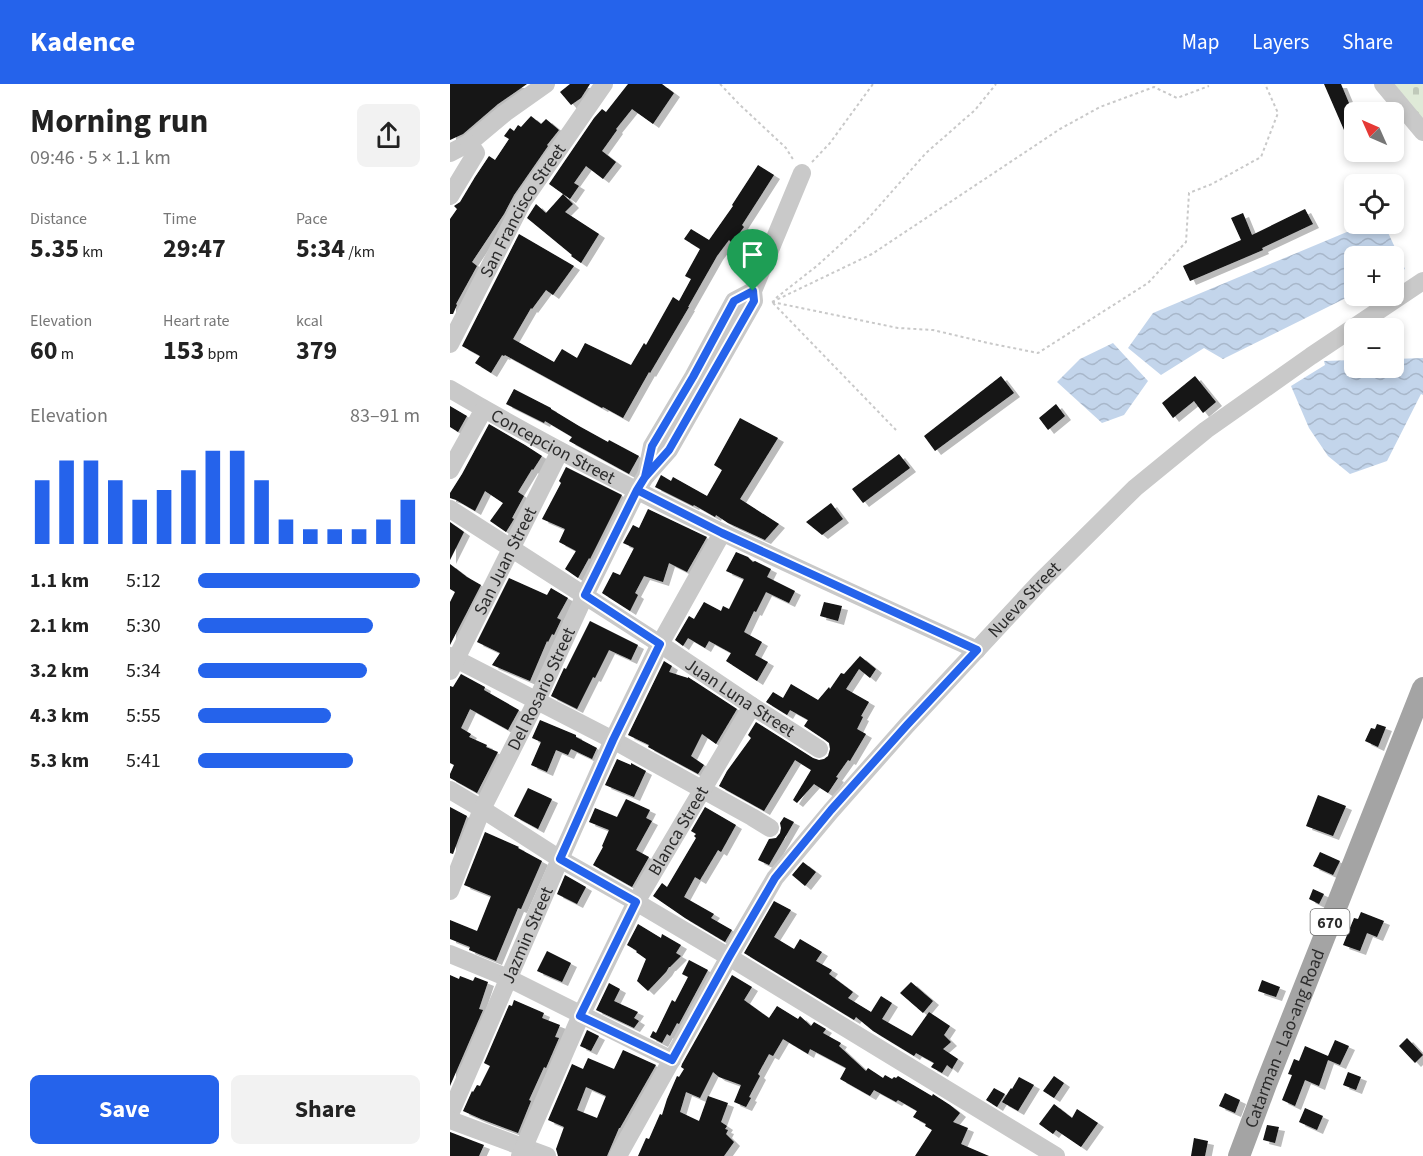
<!DOCTYPE html>
<meta charset="utf-8">
<style>
:root{--surface:#fff;--page:#f2f2f2;--text:#222;--muted:#767676;--accent:#2563eb}
body{margin:0;font-family:"Source Sans 3",sans-serif;background:var(--page);color:var(--text);height:100vh;display:flex;flex-direction:column;font-size:22px;white-space:nowrap}
*{box-sizing:border-box;margin:0}
p{font-size:20px;color:var(--muted)}
.icon{flex:none;width:33px;height:33px;fill:none;stroke:currentColor;stroke-width:2;stroke-linecap:round;stroke-linejoin:round}
.map{position:relative;flex:1;overflow:hidden}
.panel{display:flex;flex-direction:column;background:var(--surface);width:450px}
.panel>*{flex:none}
.needle{width:39px;rotate:315deg}
.tools{position:absolute;left:894px;top:18px;display:grid;gap:12px}
.tools a{display:grid;place-items:center;width:60px;height:60px;border-radius:9px;background:var(--surface);box-shadow:0 3px 9px #0003;font-size:30px}
.pin{position:absolute;display:grid;place-items:center;width:51px;height:51px;color:#fff;margin:-62px -26px;border-radius:50% 50% 50% 0;rotate:-45deg;box-shadow:0 0 6px #0007}
.pin .icon{rotate:45deg}
.round{display:grid;place-items:center;flex:none;width:63px;height:63px;border-radius:9px;background:var(--page)}
.headline{display:flex;align-items:center;justify-content:space-between;height:102px;padding:0 30px}
h1{font-size:33px;font-weight:700;line-height:45px}
.figures{display:grid;grid-template-columns:repeat(3,1fr);gap:9px;height:102px;padding:6px 30px}
.figures div{display:grid;align-content:center}
.figures b{font-size:26px;font-weight:700}
.figures small{font-size:16px;font-weight:400}
.figures p{font-size:16px}
.chart{height:168px;padding:12px 30px}
.chart p{display:flex;justify-content:space-between}
.chart svg{width:100%;height:108px;margin-top:6px;stroke:var(--accent);stroke-width:6}
.cta{display:flex;gap:12px;margin-top:auto;padding:12px 30px}
.cta a{flex:1;height:69px;border-radius:9px;background:var(--accent);color:#fff;font-size:24px;font-weight:700;line-height:69px;text-align:center}
.cta a+a{background:var(--page);color:var(--text)}
ul{padding:0 30px;list-style:none;font-size:20px}
li{display:grid;grid-template-columns:96px 72px 1fr;align-items:center;height:45px}
li i{height:15px;border-radius:8px;background:var(--accent)}
header{display:flex;align-items:center;gap:36px;box-sizing:border-box;height:84px;padding:0 30px;background:var(--accent);color:#fff}
header strong{font-size:28px}
nav{display:flex;gap:33px;margin-inline-start:auto;font-size:21px}
main{display:flex;flex:1;min-height:0}
.map>svg:first-child{display:block}
.cemetery{fill:url(#cemetery-stones)}
.water{fill:url(#water-waves)}
.building{fill:#131313;fill-rule:evenodd;filter:url(#shadow)}
.lines{fill:none;stroke-linecap:round;stroke-linejoin:round}
.path{stroke:#c9c9c9;stroke-width:2;stroke-dasharray:3 3;stroke-linecap:butt}
.minor{stroke:#c9c9c9;stroke-width:18}
.major{stroke:#a4a4a4;stroke-width:22}
.route-casing{stroke:#fff;stroke-width:12}
.route{stroke:#2563eb;stroke-width:8}
.labels{text-anchor:middle;stroke-width:6;stroke-linejoin:round;paint-order:stroke}
.shield{fill:#fff;stroke:#6b6b6b;stroke-width:1.5}
.shield-label{font-size:16px;font-weight:bold;fill:#2c2c2c}
.street-label{font-size:18px;fill:#2c2c2c;stroke:#fff}
</style>
<header>
<strong>Kadence</strong>
<nav><a>Map</a><a>Layers</a><a>Share</a></nav>
</header>
<main>
<section class="panel">
<div class="headline"><div><h1>Morning run</h1><p>09:46 · 5 × 1.1 km</p></div><a class="round"><svg class="icon" aria-label="share" viewBox="0 0 24 24"><path d="M12 15V3M7 8l5-5 5 5M5 13v7h14v-7"/></svg></a></div>
<div class="figures">
<div><p>Distance</p><b>5.35<small> km</small></b></div>
<div><p>Time</p><b>29:47</b></div>
<div><p>Pace</p><b>5:34<small> /km</small></b></div>
</div>
<div class="figures">
<div><p>Elevation</p><b>60<small> m</small></b></div>
<div><p>Heart rate</p><b>153<small> bpm</small></b></div>
<div><p>kcal</p><b>379</b></div>
</div>
<div class="chart"><p><span>Elevation</span>83–91 m</p>
<svg viewBox="0 0 160 44" preserveAspectRatio="none"><path d="M5 44V18M15 44V10M25 44V10M35 44V18M45 44V26M55 44V22M65 44V14M75 44V6M85 44V6M95 44V18M105 44V34M115 44V38M125 44V38M135 44V38M145 44V34M155 44V26"/></svg>
</div>
<ul>
<li><b>1.1 km</b>5:12<i style="width:100%"></i></li>
<li><b>2.1 km</b>5:30<i style="width:79%"></i></li>
<li><b>3.2 km</b>5:34<i style="width:76%"></i></li>
<li><b>4.3 km</b>5:55<i style="width:60%"></i></li>
<li><b>5.3 km</b>5:41<i style="width:70%"></i></li>
</ul>
<div class="cta"><a>Save</a><a>Share</a></div>
</section>
<div class="map">
<svg width="973" height="1072" viewBox="0 0 973 1072">
<defs>
<pattern id="cemetery-stones" width="16" height="16" patternUnits="userSpaceOnUse" patternTransform="scale(1.5)"><rect width="16" height="16" fill="#dfead8"/><path d="M2 7V4a2 2 0 0 1 4 0v3zM10 15v-3a2 2 0 0 1 4 0v3z" fill="#c0c9ba"/></pattern>
<pattern id="water-waves" width="16" height="10" patternUnits="userSpaceOnUse" patternTransform="scale(1.5)"><rect width="16" height="10" fill="#c3d5eb"/><path d="M0 5q4-4 8 0t8 0" fill="none" stroke="#a8b7ca"/></pattern>
<filter id="shadow"><feDropShadow dx="6" dy="4" stdDeviation="0" flood-color="#0004"/></filter>
</defs>
<rect width="100%" height="100%" fill="#fff"/>
<!-- cemetery -->
<path class="cemetery" d="M941,0H973V37Z"/>
<!-- water -->
<path class="water" d="M916,140H934L955,185L944,190V172H904V210L773,275L754,264L711,291L678,264L703,229Z
M663,259L698,297L674,331L652,339L607,298L630,275Z
M973,274V311L971,310L937,377L900,390L878,372L859,344L841,302L875,281L874,277L904,276V284H944V275Z"/>
<!-- building -->
<path class="building" d="M0,0H77L48,20L13,50L0,56Z
M120,0H140L131,14L121,21L110,8Z
M178,0H212L224,9L203,40L182,25L166,45L167,46L152,67L166,78L153,95L136,82L124,99L129,102L120,115L99,100L144,34L152,25L156,28Z
M874,0H891L904,31V41L894,46Z
M81,32L91,40L96,35L109,46L97,61L98,62L64,111L54,130L22,178L27,182L6,220L7,221L3,230H0V135L7,125L4,122L10,118L25,93L39,72L45,76L59,55L54,52L60,44L64,47L68,41L71,43Z
M308,81L324,91L292,141L294,143L282,159L279,156L267,172L238,223H239L200,289L199,288L173,334L153,323L152,324L55,271L54,272L52,271L41,289L25,279L30,272L12,262L69,150L124,182L103,211L96,206L82,225L81,224L63,255L104,278L112,265L127,274L135,259L181,281L194,259L196,261L223,213L229,217L241,195L235,192L250,165L234,155L241,145L259,156L283,122L282,121Z
M113,110L123,120L115,128L149,150L131,179L121,172L122,171L77,134L86,120L96,129Z
M855,125L863,140L812,164L813,166L740,197L733,182L791,156L781,134L793,129L802,151Z
M551,292L564,309L485,367L474,352Z
M745,292L766,318L753,329L744,317L723,334L712,319Z
M64,305L101,324V325L129,342L158,358L159,356L189,372L179,390L119,357L122,353L95,337L94,339L56,320Z
M606,320L615,332L598,346L589,334Z
M0,322L17,332L8,348L0,343Z
M290,334L328,354L290,415L329,440L315,456L278,439L266,431L265,433L244,421L243,422L205,403L211,391L221,397L223,393L257,412L272,386L264,381Z
M39,340L75,361L92,372L83,386L82,385L68,408L74,412L62,434L64,435L56,448L40,437L53,419L35,407L25,427L6,416L0,414V409L12,390Z
M449,370L460,384L413,419L402,405Z
M116,383L172,411L140,475L139,474L128,494L115,485L126,467L109,458L115,445L92,435L111,399L109,397Z
M381,419L393,435L372,451L356,438Z
M198,425L257,453L237,488L219,479L213,498L194,492L185,509L188,511L180,527L152,509L163,488L170,491L184,464L173,459L183,441L189,444Z
M0,438L14,448L0,476Z
M286,468L298,473L303,478L305,477L321,485L317,493L345,507L339,519L316,508L306,528L304,527L294,548L312,558L305,571L318,578L307,597L276,577L281,569L259,557L255,564L238,554L233,562L225,556L239,532L244,535L254,518L271,527L273,522L279,525L294,495L276,487Z
M0,480L17,493L31,501L0,561V518L5,508L0,505Z
M59,494L97,511L101,504L118,514L107,534L111,536L104,551L102,550L98,558L97,557L80,597L42,581L50,569L27,558Z
M374,518L392,522L388,537L370,532Z
M140,537L188,561L181,576L159,566L145,594L143,593L127,625L101,612L114,584L116,585Z
M410,572L426,585L420,594L409,585L396,605L419,618L411,632L413,633L407,645L416,650L400,677L398,676L386,693L388,694L378,709L364,700L347,719L343,716L361,686L345,676L314,727L269,702L277,687L301,654L298,651L306,638L363,674L369,676L374,675L378,672L380,665L379,659L375,656L354,642L358,636L340,626L337,631L316,618L323,608L333,614L341,600L368,616L379,603L380,605L391,589L394,590Z
M214,577L222,582L219,588L238,594V593L287,625L266,660L252,650L241,672L254,681L248,690L198,663L199,661L178,651Z
M11,590L35,603L34,606L69,626L58,646L20,625L11,644L21,650L19,653L37,661L36,663L48,668L27,709L0,694V690L4,681L0,679V602L3,603Z
M90,636L126,651V653L147,664L142,675L121,665L118,671L106,666L97,688L81,681L91,658L82,654Z
M927,640L936,643L928,663L915,657L921,644L925,645Z
M167,675L181,681V679L196,687L184,713L155,701Z
M78,704L102,715L88,745L64,732Z
M868,711L896,722L883,752L856,742Z
M176,715L200,726L196,734L202,737L186,766L199,773L182,803L143,781L153,763L152,762L159,746L139,738L145,724L167,733Z
M0,723L17,732L3,770L0,769Z
M255,723L286,741L271,768L268,766L250,796L245,793L234,813L264,830L261,834L282,846L275,858L235,834L203,812L212,799L217,803L246,754L244,752L246,750L241,747Z
M334,733L344,738L319,781L308,776L319,755L326,754L330,749L331,744L330,739Z
M35,748L69,763L68,764L92,777L71,825L68,824L46,877L19,866L20,863L0,855V836L27,847L41,812L14,801Z
M870,768L890,777L883,791L863,782Z
M353,778L366,788L355,802L342,791Z
M115,791L136,803L127,820L107,810Z
M863,805L874,810L869,820L859,815Z
M324,817L341,826L324,853L344,865L350,855L372,868L366,877L382,886L379,890L403,908L398,914L421,928L431,912L442,919L432,935L462,952L479,928L500,942L494,951L501,958L493,965L508,975L502,985L497,981L492,989L481,983L484,979L466,969L464,972L423,947L406,933L404,936L294,869Z
M911,828L934,837L927,853L917,849L910,867L893,861L904,834L908,835Z
M188,840L211,854L212,850L231,861L226,869L231,872L220,883H219L216,888L198,907L187,897L196,875L186,868L187,867L177,861Z
M97,867L121,879L112,898L87,887Z
M239,876L258,886L229,940L227,939L220,952L217,950L212,959L200,953L203,947L206,949L222,916L225,918L238,893L232,890Z
M0,891L9,895L10,892L23,897L25,893L38,898L29,925L33,926L0,1002Z
M282,891L302,903L294,916L319,934L327,922L348,935L350,932L361,942L364,938L376,945L373,949L391,959L389,962L416,987L418,984L433,994L435,991L442,995L444,993L446,994L448,992L482,1012L483,1010L500,1021L510,1029L503,1038L518,1044L511,1060L539,1072H465L482,1046L475,1042L476,1040L463,1033L467,1027L448,1016L446,1018L424,1006L420,1012L390,995L396,984L360,965L358,970L333,955L323,972L319,970L308,990L310,992L299,1013L301,1014L296,1023L284,1018L291,1001L269,993L263,988L250,1014L236,1008L230,1028L249,1037L258,1012L278,1019L271,1038L277,1042L275,1045L278,1046L276,1050L284,1058L274,1072H188L196,1054L199,1055L210,1030L212,1031L217,1015L227,992L229,993L234,985L231,983L232,980Z
M812,896L830,903L826,913L808,907Z
M461,898L483,917L473,929L450,909Z
M159,899L170,905L164,917L188,928L184,934L189,937L184,944L146,926Z
M64,916L94,929L92,934L110,941L105,953L109,954L96,984L94,983L79,1016L81,1017L68,1049L31,1035L13,1027L22,1007L23,1008L27,1001L30,1002L40,982L34,979L59,921L62,922Z
M137,946L149,952L141,967L130,962Z
M957,954L973,971L965,979L949,962Z
M885,956L899,962L890,981L878,976L869,1002L855,996L845,1022L832,1016L842,991L838,990L844,975L849,977L855,962L878,972Z
M173,966L206,981L170,1044H169L157,1072H108L106,1065L114,1043L98,1036L122,980L133,985L138,974L164,985ZM136,1003L156,1012L147,1034L127,1026Z
M898,988L911,993L906,1006L893,1001Z
M604,992L614,999L604,1014L593,1007Z
M569,993L584,1001L568,1027L552,1018L561,1004L562,1005Z
M544,1004L555,1010L547,1023L536,1016Z
M775,1009L790,1016L785,1029L769,1022Z
M604,1020L622,1034L627,1025L648,1039L631,1063L606,1046L603,1050L589,1040Z
M855,1024L873,1032L867,1046L849,1038Z
M817,1041L829,1043L825,1059L813,1056Z
M0,1048L34,1061L29,1072H0Z
M744,1054L758,1057L755,1072H741Z"/>
<g class="lines">
<!-- path -->
<path class="path" d="M270,0L289,20L336,64L344,77
M362,78L380,59L423,0
M326,214L368,181L415,138L476,69L525,26L546,0
M322,218L448,244L483,246L538,259L588,269L698,199L736,158L739,109L762,100L811,73L828,29L815,0
M322,218L422,170L610,45L650,23L704,3L727,14L759,2
M323,219L446,346"/>
<!-- minor -->
<g class="minor">
<path d="M933,0L973,48"/>
<path d="M0,69L19,59L55,29L96,0"/>
<path d="M0,112L26,69L19,59"/>
<path id="s1" d="M0,260L73,117L154,0"/>
<path id="s2" d="M0,305C169,405 349,485 527,566"/>
<path d="M0,386L34,325"/>
<path d="M196,392L202,362L243,293L284,217L303,207"/>
<path id="s3" d="M0,425L210,560L302,622L369,665"/>
<path d="M0,572L163,656L302,733L320,744"/>
<path id="s4" d="M0,587L110,367"/>
<path d="M0,706L32,725L110,775L186,818L279,873L606,1072"/>
<path id="s5" d="M0,807L32,725L87,616L135,511L187,406L195,393L219,366L304,217L303,207L352,89"/>
<path d="M0,870L58,894L222,976"/>
<path id="s6" d="M0,1030L110,775L163,656L210,560L272,449"/>
<path d="M0,1036L97,1072"/>
<path id="s7" d="M70,1072L131,931L186,818L302,622"/>
<path id="s8" d="M168,1072L279,873L325,794L381,727L457,641L590,498L685,404L756,346L861,272L973,197"/>
</g>
<!-- major -->
<path class="major" id="s9" d="M789,1072L816,1000L973,604"/>
</g>
<g class="lines">
<!-- route casing -->
<g class="route-casing">
<path id="route" d="M303,207L304,217L219,366L195,393L187,406L135,511L210,560L163,656L110,775L186,818L130,932L222,976L279,873L325,794L381,726L457,641L527,566L272,449L187,406L195,393L202,362L243,293L284,217L303,207"/>
</g>
<!-- route -->
<use href="#route" class="route"/>
</g>
<g class="labels">
<!-- shield labels -->
<rect class="shield" x="860.5" y="825" width="39" height="26" rx="4.5"/>
<g class="shield-label">
<text x="880" y="844">670</text>
</g>
<!-- street labels -->
<g class="street-label">
<text dy="6" stroke="none"><textPath href="#s1" startOffset="152">San Francisco Street</textPath></text>
<text dy="6" stroke="none"><textPath href="#s2" startOffset="118">Concepcion Street</textPath></text>
<text dy="6" stroke="none"><textPath href="#s4" startOffset="123">San Juan Street</textPath></text>
<text dy="6" stroke="none"><textPath href="#s8" startOffset="693">Nueva Street</textPath></text>
<text dy="6" stroke="none"><textPath href="#s5" startOffset="222">Del Rosario Street</textPath></text>
<text dy="6" stroke="none"><textPath href="#s3" startOffset="346">Juan Luna Street</textPath></text>
<text dy="6" stroke="none"><textPath href="#s7" startOffset="362">Blanca Street</textPath></text>
<text dy="6" stroke="none"><textPath href="#s6" startOffset="195">Jazmin Street</textPath></text>
<text dy="6" stroke="none"><textPath href="#s9" startOffset="126">Catarman - Lao-ang Road</textPath></text>
</g>
</g>
</svg>
<div class="tools">
<a><svg class="needle" viewBox="-14 -14 28 28"><path d="M0-13l5 13h-10z" fill="#e53935"/><path d="M0 13l5-13h-10z" fill="#767676"/></svg></a>
<a><svg class="icon" aria-label="locate" viewBox="0 0 24 24"><circle cx="12" cy="12" r="6"/><path d="M12 2v4M12 18v4M2 12h4M18 12h4"/></svg></a>
<a>+</a>
<a>−</a>
</div>
<div class="pin" style="left:303px;top:207px;background:#1e9e55"><svg class="icon" aria-label="arrive" viewBox="0 0 24 24"><path d="M6 21V4h12l-3 4 3 4H6"/></svg></div>
</div>
</main>
